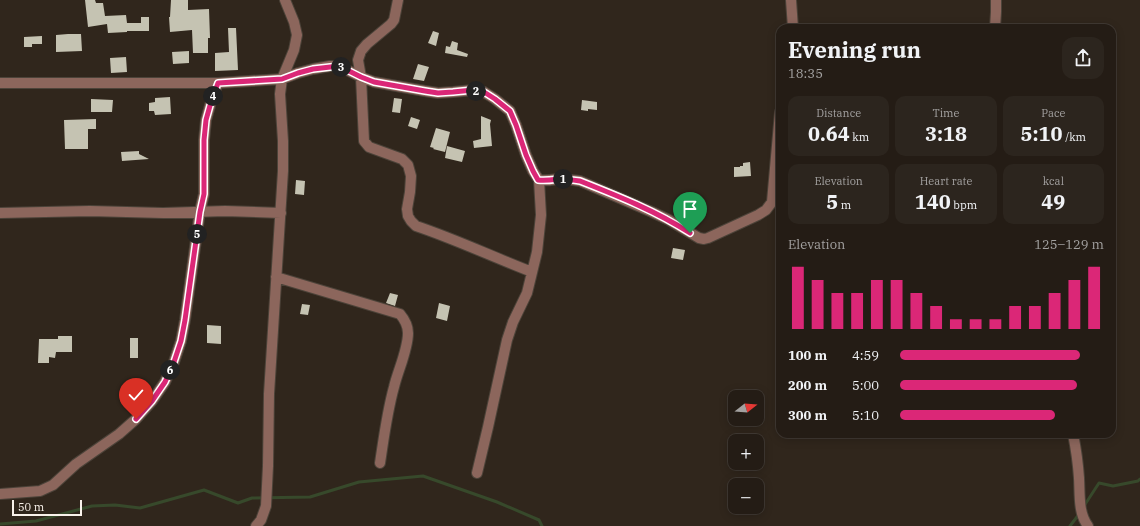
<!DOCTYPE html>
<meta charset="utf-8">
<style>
:root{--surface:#241c15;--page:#2c251e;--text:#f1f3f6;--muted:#a3a1a0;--line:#413a34;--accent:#db2777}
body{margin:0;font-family:"IBM Plex Serif",serif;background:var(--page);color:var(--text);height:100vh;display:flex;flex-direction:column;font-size:15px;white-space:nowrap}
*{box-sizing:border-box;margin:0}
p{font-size:13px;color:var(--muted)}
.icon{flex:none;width:22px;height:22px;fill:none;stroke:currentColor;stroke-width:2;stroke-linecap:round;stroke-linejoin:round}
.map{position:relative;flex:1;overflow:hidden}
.sheet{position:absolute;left:776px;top:24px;width:340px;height:414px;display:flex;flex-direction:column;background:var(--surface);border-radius:12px;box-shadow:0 2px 10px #0003,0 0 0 1px var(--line)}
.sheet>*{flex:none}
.needle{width:26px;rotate:73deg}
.buttons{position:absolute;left:728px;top:390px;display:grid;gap:8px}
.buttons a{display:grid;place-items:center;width:36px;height:36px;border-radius:8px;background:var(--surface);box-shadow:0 2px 10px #0003,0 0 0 1px var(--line);font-size:20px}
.scale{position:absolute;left:12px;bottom:10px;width:70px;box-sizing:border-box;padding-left:4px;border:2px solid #f9f2eb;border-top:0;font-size:11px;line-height:14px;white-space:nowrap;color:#f9f2eb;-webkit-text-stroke:3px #30261c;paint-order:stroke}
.pin{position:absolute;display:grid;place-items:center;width:34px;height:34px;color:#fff;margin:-41px -17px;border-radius:50% 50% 50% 0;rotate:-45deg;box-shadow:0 0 4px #0007}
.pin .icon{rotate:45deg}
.km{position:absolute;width:20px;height:20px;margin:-10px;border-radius:50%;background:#222;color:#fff;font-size:11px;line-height:20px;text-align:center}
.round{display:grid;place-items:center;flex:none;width:42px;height:42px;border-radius:12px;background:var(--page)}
.overview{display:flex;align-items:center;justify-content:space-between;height:68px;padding:0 12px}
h1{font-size:22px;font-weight:700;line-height:30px}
.stats{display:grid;grid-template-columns:repeat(3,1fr);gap:6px;height:68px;padding:4px 12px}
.stats div{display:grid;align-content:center;border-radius:10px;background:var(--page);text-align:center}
.stats b{font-size:20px;font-weight:700}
.stats small{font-size:11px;font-weight:400}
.stats p{font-size:11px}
.chart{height:112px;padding:8px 12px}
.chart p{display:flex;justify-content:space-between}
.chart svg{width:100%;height:72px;margin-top:4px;stroke:var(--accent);stroke-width:6}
ul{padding:0 12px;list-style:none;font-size:13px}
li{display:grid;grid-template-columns:64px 48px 1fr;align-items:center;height:30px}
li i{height:10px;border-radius:5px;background:var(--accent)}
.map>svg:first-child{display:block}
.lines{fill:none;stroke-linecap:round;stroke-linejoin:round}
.stream{stroke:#37492b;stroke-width:3}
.building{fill:#c5c3b2}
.street-casing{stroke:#4c4339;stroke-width:12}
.street{stroke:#8c665c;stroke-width:10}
.route-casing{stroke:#fff;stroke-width:8}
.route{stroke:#db2777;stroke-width:5}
</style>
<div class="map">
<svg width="1140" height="526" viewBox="0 0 1140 526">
<rect width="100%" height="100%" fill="#30261c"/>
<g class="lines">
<!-- stream -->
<path class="stream" d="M1084,506L1099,483L1113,486L1138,481L1140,479
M0,524L36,521L92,506L115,505L140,508L204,490L238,503L252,498L310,497L359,482L423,476L497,502L539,520L542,526
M1070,526L1080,513"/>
</g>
<!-- building -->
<path class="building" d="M85,0H95L96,3H103L105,16L126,15L127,23H141V17H149V31H127V32L108,33L107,24L88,27Z
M171,0H188V10L209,9L210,38H208V53H193L192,30L170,32L169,17H170Z
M228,28H236L238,70L215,71V53L229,52Z
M433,31L439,33L436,46L428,43Z
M68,34H81L82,51L56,52V35Z
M42,36V44H32V47H24V37Z
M452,41L458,43L457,50L468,54L467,57L445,53L446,46L450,47Z
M189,51V63L173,64L172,52Z
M126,57L127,72L111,73L110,58Z
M418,64L429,67L424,81L413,79Z
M170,97L171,114L155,115L154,111H149V103L155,102V98Z
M394,98L402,99L400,113L392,112Z
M91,99L113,100L112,112H91Z
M582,100L597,102V110L588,109V111L581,110Z
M481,116L491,120L490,124L492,146L474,148L473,141L481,139Z
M411,117L420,120L417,129L408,126Z
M96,119V129H88V149H65L64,120Z
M436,128L450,132L445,152L433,149L434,148L430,147Z
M447,146L465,151L462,162L445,158Z
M139,151V154L149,159L122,161L121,152Z
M750,162L751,176L734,177V167H740V166H743V163Z
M296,180L305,181L304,195L295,194Z
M673,248L685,250L683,260L671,258Z
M390,293L398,295L395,306L386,303Z
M439,303L450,306L447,321L436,318Z
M302,304L310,305L308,315L300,314Z
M207,325L221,326V344L207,343Z
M58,336H72V352H56L55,358L49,357V363H38L39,339H58Z
M130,338H138V358H130Z"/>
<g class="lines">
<!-- street casing -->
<g class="street-casing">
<path id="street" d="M398,0L394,20L391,24L367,44L361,51L358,60L361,77L364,141L369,147L402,159L408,165L411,176L410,192L407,209L408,216L411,221L416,226C455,239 493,257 532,272
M791,0L793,28
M995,28L996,12V0
M0,83H218L282,79L298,73L313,69L330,66H339L361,77L374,82L425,91L438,93L453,92L473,90L484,92L495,99L510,111L516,125L526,155L533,171L539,180C545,181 551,180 558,179C565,179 573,180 580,181L652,212L669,220L699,238L704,239L708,238L758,215L766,210L772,202L780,112
M0,213L90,211L163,213L225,211L281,213
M276,277L400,314C405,320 408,325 408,333C408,350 398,370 394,387C387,412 384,437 380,463
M1073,434C1076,449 1078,463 1079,478C1080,494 1078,513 1088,526
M477,473L488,427L507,340L513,322L527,293L537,252L541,215L539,180
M0,494L40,491L53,485L76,464L119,434L136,419L152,401L165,382L174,362L181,341L185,320L200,211L204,194V140L206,120L211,102L218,83
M256,526L261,520L266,506L268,466L269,394L283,171V141L280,94L282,79L294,50L297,35L294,22L285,0"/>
</g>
<!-- street -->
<use href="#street" class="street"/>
</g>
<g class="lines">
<!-- route casing -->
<g class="route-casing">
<path id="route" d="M136,419L152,401L165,382L174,362L181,341L185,320L200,212L204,194V140L206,120L211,102L218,83L282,79L298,73L313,69L339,66L361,77L374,82L425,91L438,93L453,92L473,90L484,92L495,99L510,111L516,125L526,155L533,171L538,180C545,181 551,180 558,179C565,179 573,180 580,181C618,196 656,211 690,233"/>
</g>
<!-- route -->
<use href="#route" class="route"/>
</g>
</svg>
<div class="buttons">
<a><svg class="needle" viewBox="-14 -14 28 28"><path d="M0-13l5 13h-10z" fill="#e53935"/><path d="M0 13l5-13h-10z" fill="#a3a1a0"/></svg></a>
<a>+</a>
<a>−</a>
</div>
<div class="scale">50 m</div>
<div class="pin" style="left:690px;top:233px;background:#1e9e55"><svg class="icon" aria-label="arrive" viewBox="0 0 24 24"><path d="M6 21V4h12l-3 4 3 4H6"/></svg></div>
<div class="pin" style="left:136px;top:419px;background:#d93025"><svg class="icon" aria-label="check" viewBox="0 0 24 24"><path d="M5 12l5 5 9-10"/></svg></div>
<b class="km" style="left:563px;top:179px">1</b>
<b class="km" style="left:476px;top:91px">2</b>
<b class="km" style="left:341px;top:67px">3</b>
<b class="km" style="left:213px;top:96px">4</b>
<b class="km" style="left:197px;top:234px">5</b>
<b class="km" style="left:170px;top:370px">6</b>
<section class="sheet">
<div class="overview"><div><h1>Evening run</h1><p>18:35</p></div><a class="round"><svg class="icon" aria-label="share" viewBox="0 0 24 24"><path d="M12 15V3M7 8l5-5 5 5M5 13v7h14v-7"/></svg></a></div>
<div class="stats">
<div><p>Distance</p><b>0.64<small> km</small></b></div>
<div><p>Time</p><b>3:18</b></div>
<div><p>Pace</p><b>5:10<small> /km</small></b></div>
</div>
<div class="stats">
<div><p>Elevation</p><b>5<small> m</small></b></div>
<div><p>Heart rate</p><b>140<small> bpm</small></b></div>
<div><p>kcal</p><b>49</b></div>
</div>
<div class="chart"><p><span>Elevation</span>125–129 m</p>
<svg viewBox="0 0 160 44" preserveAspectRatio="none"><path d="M5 44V6M15 44V14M25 44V22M35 44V22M45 44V14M55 44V14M65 44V22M75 44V30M85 44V38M95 44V38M105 44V38M115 44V30M125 44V30M135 44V22M145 44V14M155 44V6"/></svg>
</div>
<ul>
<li><b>100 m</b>4:59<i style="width:88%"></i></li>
<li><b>200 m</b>5:00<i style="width:87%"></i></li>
<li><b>300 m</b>5:10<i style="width:76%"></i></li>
</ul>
</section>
</div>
